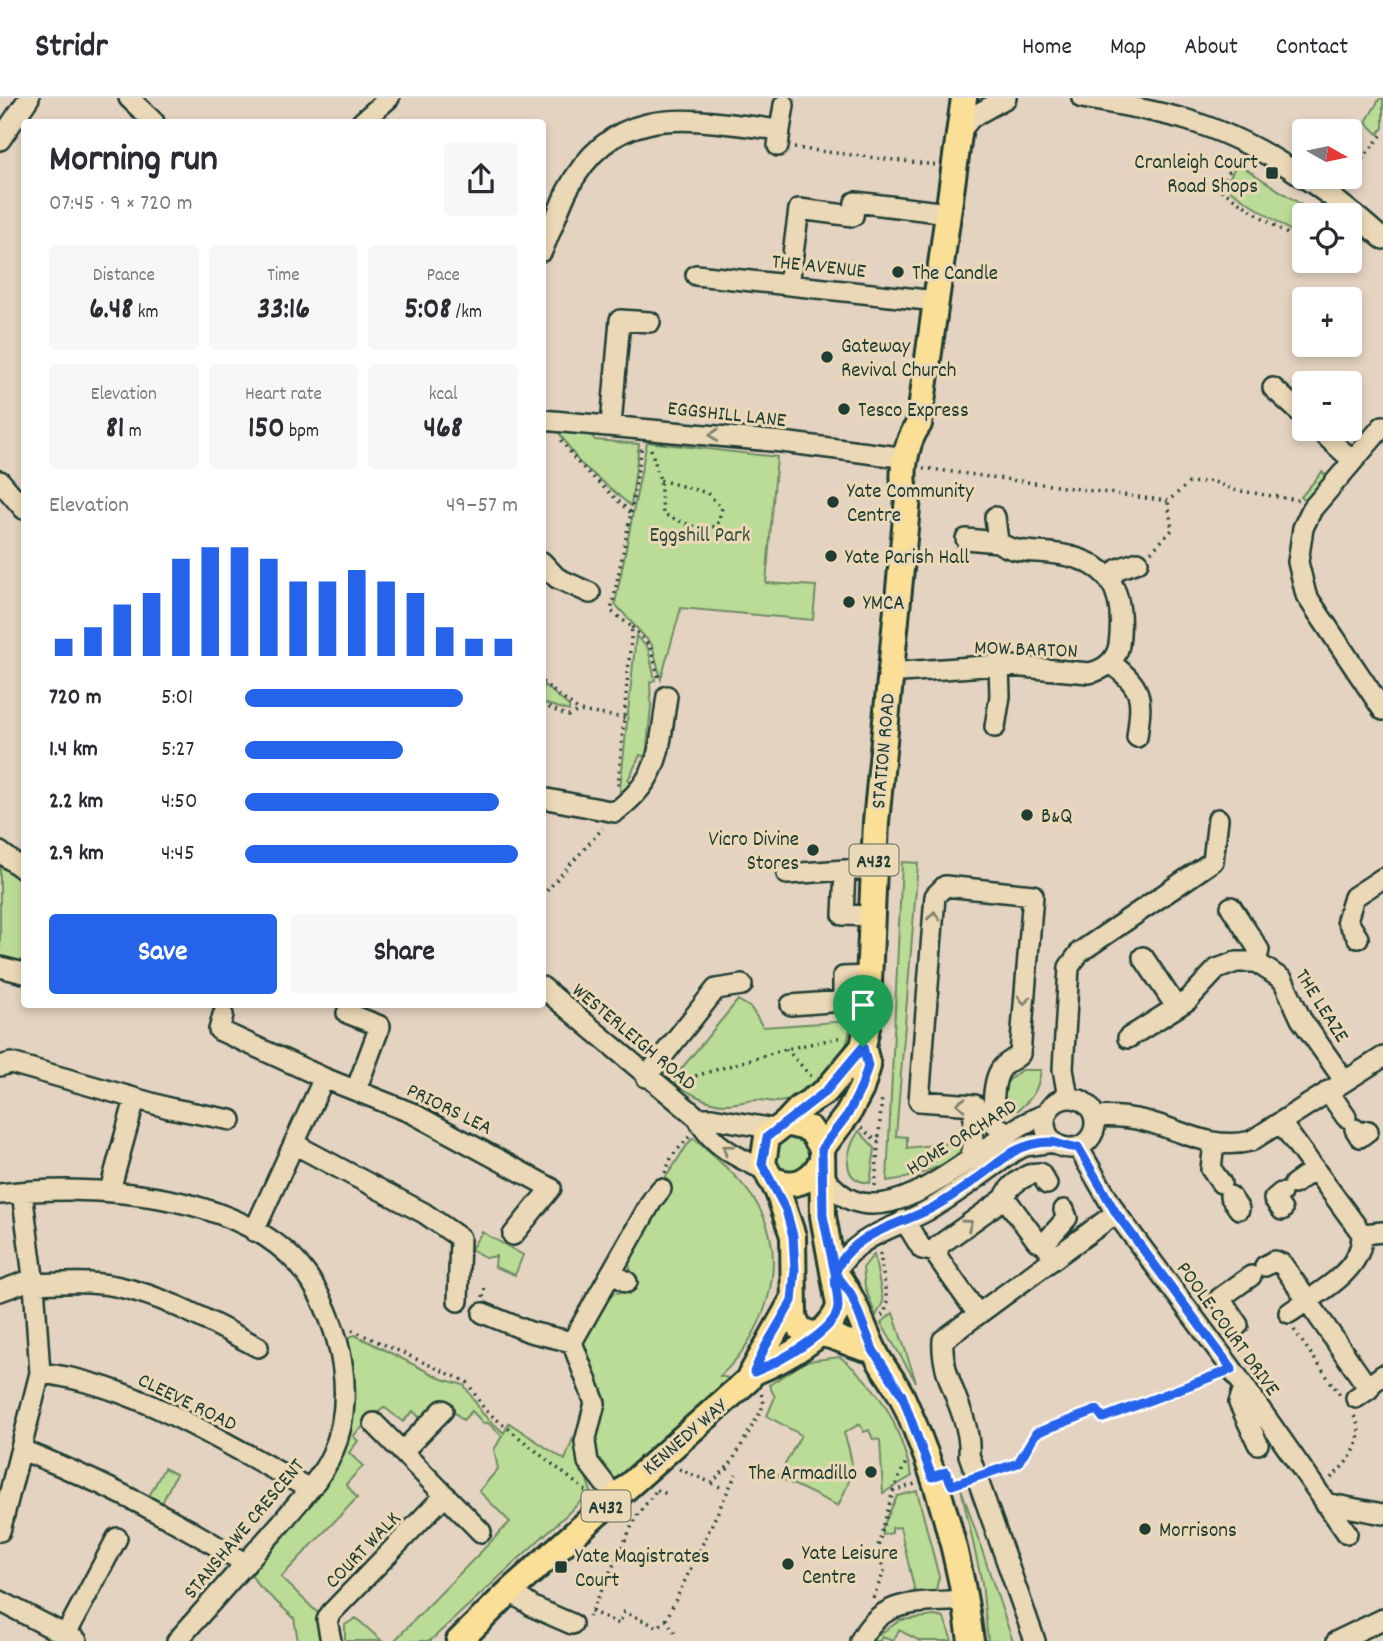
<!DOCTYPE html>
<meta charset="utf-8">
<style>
:root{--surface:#fff;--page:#f7f7f7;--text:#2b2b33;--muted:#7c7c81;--line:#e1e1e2;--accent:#2563eb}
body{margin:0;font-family:Dekko,sans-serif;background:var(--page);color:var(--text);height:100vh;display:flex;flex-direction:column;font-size:26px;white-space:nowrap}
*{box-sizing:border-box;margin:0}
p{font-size:23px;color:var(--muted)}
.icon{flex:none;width:38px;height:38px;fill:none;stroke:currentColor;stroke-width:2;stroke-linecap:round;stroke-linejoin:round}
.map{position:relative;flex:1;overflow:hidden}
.details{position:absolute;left:21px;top:21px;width:525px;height:889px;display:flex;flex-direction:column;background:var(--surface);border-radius:7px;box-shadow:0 4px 10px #0003}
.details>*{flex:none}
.needle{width:46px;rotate:99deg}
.controls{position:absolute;left:1292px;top:21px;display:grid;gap:14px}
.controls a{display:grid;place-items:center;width:70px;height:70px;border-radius:7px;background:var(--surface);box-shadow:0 4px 10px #0003;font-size:35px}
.pin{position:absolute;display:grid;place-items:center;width:60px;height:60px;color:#fff;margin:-72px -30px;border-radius:50% 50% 50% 0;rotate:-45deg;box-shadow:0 0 7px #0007}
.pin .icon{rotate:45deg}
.round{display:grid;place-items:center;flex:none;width:74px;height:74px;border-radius:7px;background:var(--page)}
.head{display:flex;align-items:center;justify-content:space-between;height:119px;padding:0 28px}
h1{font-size:38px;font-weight:700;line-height:52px}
.metrics{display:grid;grid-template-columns:repeat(3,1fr);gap:10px;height:119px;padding:7px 28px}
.metrics div{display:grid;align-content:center;border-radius:7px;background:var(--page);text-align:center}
.metrics b{font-size:30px;font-weight:700}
.metrics small{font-size:19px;font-weight:400}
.metrics p{font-size:19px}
.chart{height:196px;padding:14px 28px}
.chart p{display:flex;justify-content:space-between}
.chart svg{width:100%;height:126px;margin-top:7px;stroke:var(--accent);stroke-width:6}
.action{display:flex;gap:14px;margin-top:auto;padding:14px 28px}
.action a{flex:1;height:80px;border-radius:7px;background:var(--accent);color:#fff;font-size:28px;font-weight:700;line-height:80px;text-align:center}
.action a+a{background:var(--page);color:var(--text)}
ul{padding:0 28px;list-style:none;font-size:23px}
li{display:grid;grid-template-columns:112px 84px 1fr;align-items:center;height:52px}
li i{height:18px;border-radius:9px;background:var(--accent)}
header{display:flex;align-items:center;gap:42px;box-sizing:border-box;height:98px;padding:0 35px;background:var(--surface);border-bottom:2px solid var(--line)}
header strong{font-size:33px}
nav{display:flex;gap:38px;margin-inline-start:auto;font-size:24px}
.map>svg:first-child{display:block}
.green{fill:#bbdc96;stroke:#6d8c65;stroke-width:2}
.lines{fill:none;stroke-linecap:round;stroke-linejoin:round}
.minor-casing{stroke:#1f3d34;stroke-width:24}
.major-casing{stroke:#1f3d34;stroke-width:30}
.path{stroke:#1f3d34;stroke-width:3.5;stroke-dasharray:2 5;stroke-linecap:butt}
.minor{stroke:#ebd8b6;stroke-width:19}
.major{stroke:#fbdf96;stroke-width:24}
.oneway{stroke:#7b836e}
.route-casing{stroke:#fff;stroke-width:14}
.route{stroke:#2563eb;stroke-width:9}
.poi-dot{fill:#1f3d34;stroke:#ebd8b6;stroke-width:2.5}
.labels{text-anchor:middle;stroke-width:6;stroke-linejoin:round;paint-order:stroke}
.shield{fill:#ebd8b6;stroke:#5c6c5b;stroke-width:2}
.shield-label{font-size:19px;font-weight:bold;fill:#1f3d34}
.poi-label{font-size:21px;fill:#1f3d34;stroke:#ebd8b6;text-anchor:start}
.street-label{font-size:21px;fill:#1f3d34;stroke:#ebd8b6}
.park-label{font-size:21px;fill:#2f4d3e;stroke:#ebd8b6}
</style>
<header>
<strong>Stridr</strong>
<nav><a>Home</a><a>Map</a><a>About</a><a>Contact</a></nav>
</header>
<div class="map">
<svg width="1383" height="1543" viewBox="0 0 1383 1543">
<rect width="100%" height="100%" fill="#e5d3c1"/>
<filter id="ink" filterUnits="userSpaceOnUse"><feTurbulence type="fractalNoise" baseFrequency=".0143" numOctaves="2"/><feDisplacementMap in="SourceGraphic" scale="14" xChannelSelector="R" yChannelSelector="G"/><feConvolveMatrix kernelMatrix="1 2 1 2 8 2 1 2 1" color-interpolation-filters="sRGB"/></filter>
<g filter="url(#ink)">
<!-- green -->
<path class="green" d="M1380,0H1383V30L1378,36L1366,24Z
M1237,65L1317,117H1304V135L1300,139L1225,89Z
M558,333L591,337L595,342L639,346L631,408L579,364Z
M647,344L777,359L766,485L816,488L813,522L681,510L661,581L652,547L615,506Z
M1322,374L1329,380L1308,405L1301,399Z
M636,538L648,550L655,582L650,584L651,608L646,659L640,657L628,682L634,686L619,701Z
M543,586L569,608V613L543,605Z
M0,764L24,781V867L0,862Z
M902,764L918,765L896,1038L907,1039V1050L967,1043C955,1068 912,1080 887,1083Z
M738,902L751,910L763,929L850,923C852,957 817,993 785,1003C775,1006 768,1002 758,1002C748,1002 736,1006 726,1006C707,1006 686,994 672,982Z
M1021,972H1041C1038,992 1033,1000 1018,1012H1003L1006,985Z
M859,1033L875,1050L870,1085C839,1083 846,1052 859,1033Z
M773 1057a18 18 0 1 1 36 0a18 18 0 1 1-36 0Z
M693,1040C716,1060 741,1080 757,1106C791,1163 766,1236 720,1278L732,1281L619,1381L612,1382L590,1359L583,1252V1242L612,1194L630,1196L637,1182L631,1175L628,1162L661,1102L670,1093L661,1084C675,1070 679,1055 693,1040Z
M482,1134L523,1157L515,1177L495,1169L496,1158L486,1160L471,1151Z
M874,1156L883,1204L876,1218L865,1189L863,1170Z
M893,1215L916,1284L881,1225Z
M355,1237L442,1281L464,1287L483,1316L504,1335L509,1325L565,1362L573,1340L591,1394L430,1543H394L510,1424L479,1393L498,1371L494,1352L502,1338L487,1324L484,1326L472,1313L463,1322L441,1302L422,1322L413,1313L403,1324L384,1309L353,1338L358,1343L349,1355L363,1368L346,1386L357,1400L281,1479L322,1519L326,1543H298L294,1520L257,1486L246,1467L329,1367L346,1240Z
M840,1259C885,1294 897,1325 912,1378L883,1395L880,1342L873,1341L869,1332L864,1334L860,1326L844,1335C856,1371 854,1374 838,1408L778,1379L801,1337L767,1318L775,1299L769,1287L807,1263Z
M164,1370L176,1376L160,1409L147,1402Z
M961,1390L1010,1535L1013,1543H988L982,1485Z
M917,1393L939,1479L935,1496L927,1499L915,1494L900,1429L892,1430V1435L883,1437L882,1431L897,1398Z
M935,1518L944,1520L952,1543H920L899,1532L893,1543L882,1539L880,1543H869L901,1522Z
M356,1520L382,1543H345V1527Z"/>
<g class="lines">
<!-- minor casing -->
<g class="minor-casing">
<path id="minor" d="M129,0L154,24
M1082,0C1117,6 1152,12 1187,22C1258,43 1328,92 1383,141
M362,24L389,0
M780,32L784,7
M959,34L972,19L1006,0
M0,42L29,0
M542,153C551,133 558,112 567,93C615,0 692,22 780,32L778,48
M696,177L936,203
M789,186L799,111L853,118L855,104L948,115
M1273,290L1304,318
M542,322L782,344L907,360
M611,327L620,222L650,224
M1383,328L1312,411L1303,430L1298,464L1306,497L1383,612
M1318,331L1352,362
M0,383L24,411
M995,419L998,444
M966,441L998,444
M542,464L557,480L590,495
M1111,480L1118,471L1138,464
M1111,565C1144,591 1142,599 1137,639
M888,575L999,567L1089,575C1104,572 1116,563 1119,547C1126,491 1110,461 1050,455C1032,453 1013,455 998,444
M995,629L1000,598L999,567
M542,700L615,714C661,680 659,651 667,598
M0,754L24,772
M787,776L845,772
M1231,809L1259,852L1256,864
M871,818L843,817L845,772H873
M1358,840L1347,822L1354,799L1383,780
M1143,859L1175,907
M0,869L24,875
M542,889L698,1020C710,1047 740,1061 765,1072
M791,907L843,903V879L870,878
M347,915L380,928L356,992
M223,917L219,932L324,980L412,1015L551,1090L513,1137
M1128,940L1188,902L1217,871L1236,864H1256L1283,882L1301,921L1344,982
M0,968L11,965L169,1010L231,1022
M646,979L716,891L742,887
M1328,993L1346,1019
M1045 1025a25 25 0 1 1 50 0a25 25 0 1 1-50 0Z
M1068,1000L1063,971L1069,869L1080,854L1213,763L1218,721
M1095,1019C1111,1018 1129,1019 1145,1023C1182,1032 1212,1053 1251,1043L1383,959
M698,1020H712L774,1031
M1281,1025L1362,1136C1363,1174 1316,1196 1289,1215
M1355,1031L1360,1039L1368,1033
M1214,1045L1211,1071L1221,1085
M294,1046L424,1115L460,1140L458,1203
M1078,1049L1116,1115L1232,1271L1347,1435
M971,1061L975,1007L919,1003L935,798L945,788L1033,797L1020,956C1014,962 1006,964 1002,970C992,982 992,1014 996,1028L1009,1035
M824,1080C833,1089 842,1099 854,1103C915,1124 992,1032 1047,1016
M1294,1086L1315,1071
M110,1092L135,1001
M1281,1095L1274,1101L1282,1112
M0,1096C91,1085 234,1094 299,1167C318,1189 329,1215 337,1242C347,1279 348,1320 332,1356C321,1381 299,1403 282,1424C247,1464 212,1503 177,1543
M1230,1098L1239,1111
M1005,1100C1008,1087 1028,1074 1040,1075L1047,1086
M904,1122L922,1151L936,1154
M254,1133L324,980
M1362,1136L1383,1134
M1044,1146L1067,1120L1064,1112
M1265,1168L1274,1163L1282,1166L1369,1291L1356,1300
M612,1175L627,1184
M835,1175C861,1131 898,1132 937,1107C963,1091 988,1072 1013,1054L1025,1048L1053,1044
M34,1186C61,1185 88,1183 115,1188C166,1198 212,1225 258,1249
M0,1193L33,1181
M483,1215L530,1234L572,1244
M977,1215L938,1160V1148L1005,1100L1037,1143L1044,1146L1055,1160
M1238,1227L1220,1200L1251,1178
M40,1275C135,1285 226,1347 310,1391
M1244,1289L1239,1305L1258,1346
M1367,1289L1383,1277
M374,1325L481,1434
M22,1352C101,1383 173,1420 246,1466
M402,1354L443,1312
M615,1399L588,1364L585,1344L595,1305L572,1244L653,1101L661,1091
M1325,1405L1383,1416
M0,1433L40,1275L34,1186L22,1094
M510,1493L533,1509L572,1526
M0,1503L77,1543
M66,1536L117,1440
M331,1543L327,1522L331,1515L445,1397
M860,1543C883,1498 920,1506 965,1502
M1035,1543L969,1357C972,1317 940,1282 943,1242L1116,1115
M1337,1543L1383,1521"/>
</g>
<!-- major casing -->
<g class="major-casing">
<path id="major" d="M786,1025L800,1010L826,993L863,949
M822,1050L848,1016L861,991L868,968L863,949L867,929L876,724L908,400C898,381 906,343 919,326L964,0
M770,1080C792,1092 812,1084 822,1062
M838,1179C855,1202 861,1225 873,1250C880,1268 895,1283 903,1301C937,1376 961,1461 971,1543
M754,1274C780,1264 834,1235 839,1207L823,1118L822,1050L810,1031L786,1025L767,1039L763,1066L778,1094L793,1138L794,1218C796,1224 797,1228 802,1232C811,1238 820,1235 830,1238C845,1242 857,1250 873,1252
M459,1543L510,1493L748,1282L792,1203"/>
</g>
<!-- path -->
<path class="path" d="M794,50L936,67
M1235,60L1221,92L1301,145L1304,141
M1349,77L1383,35
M561,342L577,364L631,415L611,513L632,529L618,688
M651,351L660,382L663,416L699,431L717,428L722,410L707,395L660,382
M923,370L1168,403L1189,385L1212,383L1234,392L1298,402
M631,415L642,347
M1151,454L1172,432L1168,403
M632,529L650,548L659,581
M542,584L579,613L625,620
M542,607L568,618L579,613
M542,798L603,730
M786,951L811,978
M682,982L786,951L843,939
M861,1030L879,1045
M665,1075L672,1058L689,1039
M875,1088L882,998
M880,1155L887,1204L885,1215L881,1218
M483,1199L485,1190
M352,1232L467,1284L485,1312L587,1394
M1294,1232L1340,1297
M679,1371L712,1385L730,1366
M727,1372L760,1315L764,1305L761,1295
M993,1374L1018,1365L1036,1335L1097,1312L1103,1320L1213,1278
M1331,1380C1349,1363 1368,1342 1354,1318
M712,1385L722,1390
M657,1392L667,1396
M893,1393L906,1364
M873,1500L884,1474L877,1452L893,1393L915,1386
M591,1513L619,1526L624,1514L658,1529L666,1522L676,1536
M589,1519L636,1419L656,1393
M666,1522L736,1376"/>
<!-- minor -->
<use href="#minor" class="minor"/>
<!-- major -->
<use href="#major" class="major"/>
</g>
<!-- one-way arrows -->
<defs><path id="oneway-chevron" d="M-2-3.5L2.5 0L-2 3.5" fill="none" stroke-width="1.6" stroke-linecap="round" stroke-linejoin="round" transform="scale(1.75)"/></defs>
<g class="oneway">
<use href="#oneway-chevron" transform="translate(714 337) rotate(-174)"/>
<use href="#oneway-chevron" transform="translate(934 818) rotate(-85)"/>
<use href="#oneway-chevron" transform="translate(1024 902) rotate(95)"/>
<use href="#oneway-chevron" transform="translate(961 1006) rotate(-176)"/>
<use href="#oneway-chevron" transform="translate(727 1051) rotate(-143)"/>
<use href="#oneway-chevron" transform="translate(968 1126) rotate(-35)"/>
</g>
</g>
<g class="lines" filter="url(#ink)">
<!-- route casing -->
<g class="route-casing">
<path id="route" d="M863,949L826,993L767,1039L762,1066L786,1112L793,1138L795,1172L792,1203L764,1251L754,1274C775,1266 839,1232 838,1208C838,1186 828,1179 845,1158C867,1131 905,1125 934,1109C962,1094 987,1072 1013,1054C1024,1048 1038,1044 1051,1044C1061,1045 1067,1051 1078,1049L1116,1115L1232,1271L1103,1320L1097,1312L1036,1335L1018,1365L952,1387L946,1374L932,1379L902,1297L873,1252L851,1196L835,1175L823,1118L822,1050L848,1016L861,990L868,968L863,949"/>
</g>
<!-- route -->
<use href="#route" class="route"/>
</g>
<!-- markers -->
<g class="poi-dot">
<rect x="1265" y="68" width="14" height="14" rx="3.5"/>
<circle cx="898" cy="174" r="7"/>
<circle cx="827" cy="259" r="7"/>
<circle cx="844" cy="311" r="7"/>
<circle cx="833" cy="404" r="7"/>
<circle cx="831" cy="458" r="7"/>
<circle cx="849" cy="504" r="7"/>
<circle cx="1027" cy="717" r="7"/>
<circle cx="813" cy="752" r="7"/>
<circle cx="871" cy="1374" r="7"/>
<circle cx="1145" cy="1431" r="7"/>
<circle cx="788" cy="1466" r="7"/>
<rect x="554" y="1462" width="14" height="14" rx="3.5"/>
</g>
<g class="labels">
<!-- shield labels -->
<g class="shield">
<rect x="849.5" y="746.5" width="49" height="31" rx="5"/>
<rect x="581.5" y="1392.5" width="49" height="31" rx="5"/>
</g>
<g class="shield-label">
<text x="874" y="769">A432</text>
<text x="606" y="1415">A432</text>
</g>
<!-- poi labels -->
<g class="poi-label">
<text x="1258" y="70" text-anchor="end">Cranleigh Court<tspan x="1258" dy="24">Road Shops</tspan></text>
<text x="912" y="181">The Candle</text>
<text x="841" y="254">Gateway<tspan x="841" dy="24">Revival Church</tspan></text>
<text x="858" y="318">Tesco Express</text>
<text x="847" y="399">Yate Community<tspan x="847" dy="24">Centre</tspan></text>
<text x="845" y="465">Yate Parish Hall</text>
<text x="863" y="511">YMCA</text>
<text x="1041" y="724">B&amp;Q</text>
<text x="799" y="747" text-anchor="end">Vicro Divine<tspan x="799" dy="24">Stores</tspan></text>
<text x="857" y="1381" text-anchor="end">The Armadillo</text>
<text x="1159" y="1438">Morrisons</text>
<text x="802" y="1461">Yate Leisure<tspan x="802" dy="24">Centre</tspan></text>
<text x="575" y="1464">Yate Magistrates<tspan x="575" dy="24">Court</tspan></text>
</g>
<!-- street labels -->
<g class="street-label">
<text transform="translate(819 167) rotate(6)" y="7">THE AVENUE</text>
<text transform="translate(727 315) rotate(6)" y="7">EGGSHILL LANE</text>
<text transform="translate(1026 550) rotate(2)" y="7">MOW BARTON</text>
<text transform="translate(882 653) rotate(-85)" y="7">STATION ROAD</text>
<text transform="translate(1323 907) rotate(58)" y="7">THE LEAZE</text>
<text transform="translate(635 938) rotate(40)" y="7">WESTERLEIGH ROAD</text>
<text transform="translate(450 1010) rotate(26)" y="7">PRIORS LEA</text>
<text transform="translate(961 1038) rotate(-32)" y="7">HOME ORCHARD</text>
<text transform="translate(1229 1230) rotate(54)" y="7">POOLE COURT DRIVE</text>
<text transform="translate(188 1303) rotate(26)" y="7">CLEEVE ROAD</text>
<text transform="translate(684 1338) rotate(-41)" y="7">KENNEDY WAY</text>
<text transform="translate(243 1430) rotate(-50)" y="7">STANSHAWE CRESCENT</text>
<text transform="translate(362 1451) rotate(-46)" y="7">COURT WALK</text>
</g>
<!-- park labels -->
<g class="park-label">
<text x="700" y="443">Eggshill Park</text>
</g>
</g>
</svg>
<div class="controls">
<a><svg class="needle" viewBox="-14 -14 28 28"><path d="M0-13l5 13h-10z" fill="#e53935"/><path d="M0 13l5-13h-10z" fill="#7c7c81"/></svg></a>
<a><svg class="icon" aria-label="locate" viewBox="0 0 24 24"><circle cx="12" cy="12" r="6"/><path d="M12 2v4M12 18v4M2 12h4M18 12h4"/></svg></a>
<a>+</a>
<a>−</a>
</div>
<div class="pin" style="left:863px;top:949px;background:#1e9e55"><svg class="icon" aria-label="arrive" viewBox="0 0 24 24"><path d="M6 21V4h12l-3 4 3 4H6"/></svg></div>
<section class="details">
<div class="head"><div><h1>Morning run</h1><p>07:45 · 9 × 720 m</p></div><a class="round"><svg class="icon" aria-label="share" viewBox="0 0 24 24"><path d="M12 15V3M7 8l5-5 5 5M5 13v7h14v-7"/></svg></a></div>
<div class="metrics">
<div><p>Distance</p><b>6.48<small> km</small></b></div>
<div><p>Time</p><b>33:16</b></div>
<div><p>Pace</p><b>5:08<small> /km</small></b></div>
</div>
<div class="metrics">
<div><p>Elevation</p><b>81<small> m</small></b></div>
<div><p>Heart rate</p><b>150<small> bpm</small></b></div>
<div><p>kcal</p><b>468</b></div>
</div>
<div class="chart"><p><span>Elevation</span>49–57 m</p>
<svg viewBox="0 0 160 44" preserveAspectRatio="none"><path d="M5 44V38M15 44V34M25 44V26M35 44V22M45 44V10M55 44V6M65 44V6M75 44V10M85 44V18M95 44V18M105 44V14M115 44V18M125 44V22M135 44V34M145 44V38M155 44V38"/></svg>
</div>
<ul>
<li><b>720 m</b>5:01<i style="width:80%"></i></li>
<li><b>1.4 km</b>5:27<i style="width:58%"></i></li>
<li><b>2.2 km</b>4:50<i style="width:93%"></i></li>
<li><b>2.9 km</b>4:45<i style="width:100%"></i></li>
</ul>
<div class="action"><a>Save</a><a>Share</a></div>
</section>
</div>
